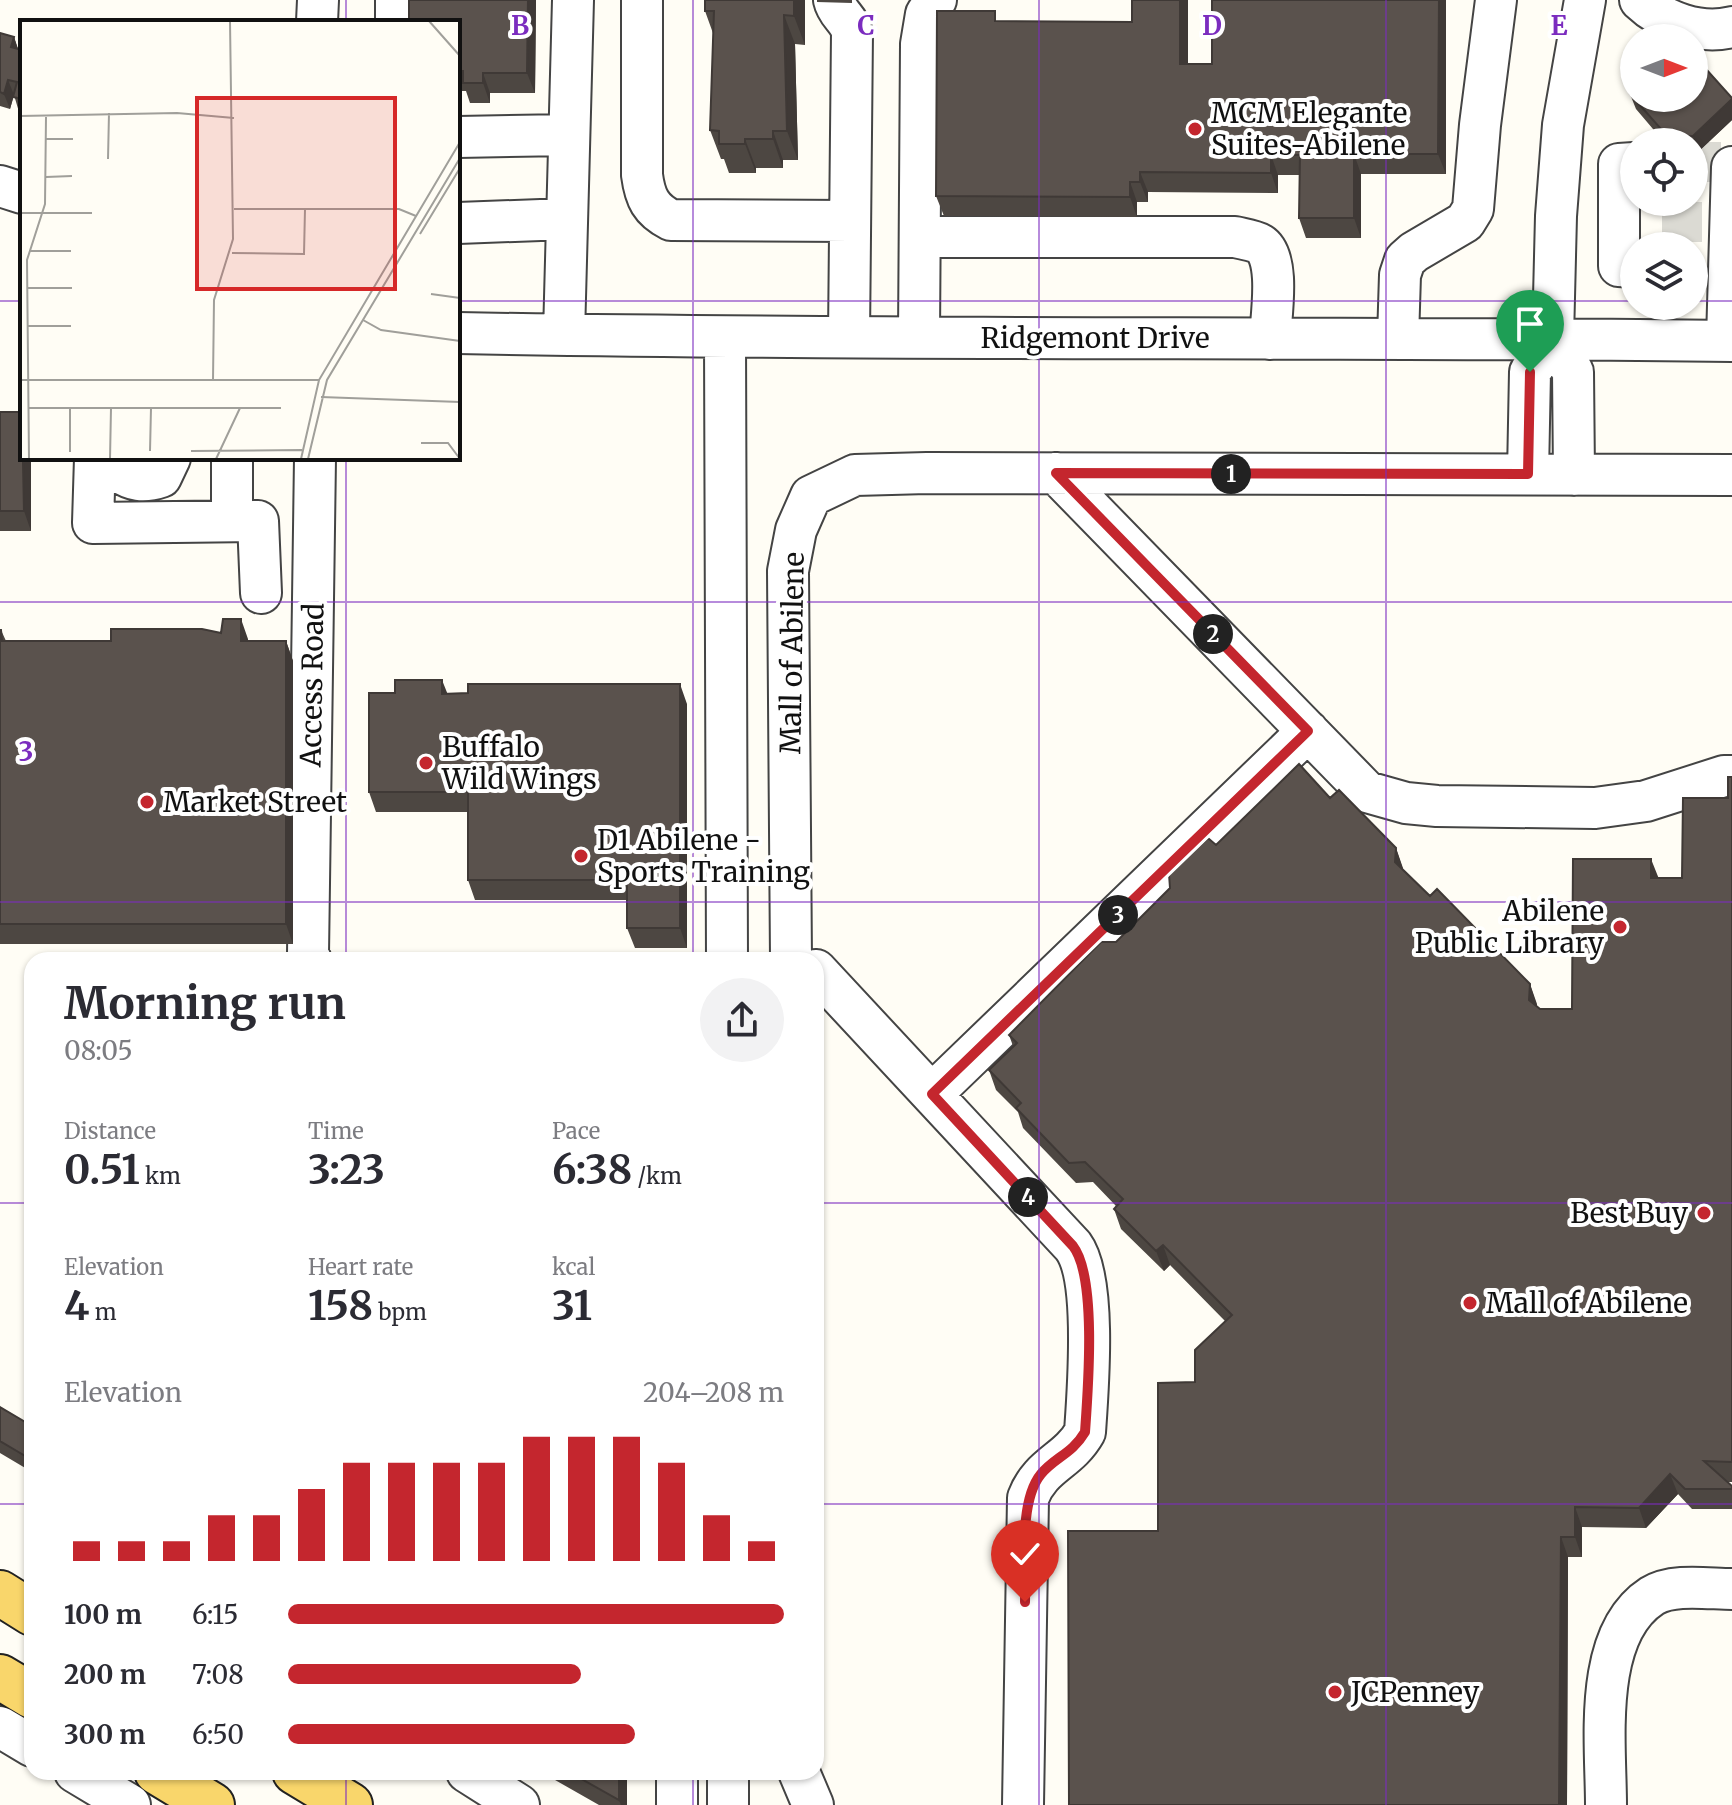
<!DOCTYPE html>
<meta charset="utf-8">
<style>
:root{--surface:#fff;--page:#f2f2f3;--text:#2b2b33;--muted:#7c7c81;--accent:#c4262e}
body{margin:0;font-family:Merriweather,serif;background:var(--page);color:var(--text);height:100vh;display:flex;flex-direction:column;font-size:30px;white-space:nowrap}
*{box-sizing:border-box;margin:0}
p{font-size:26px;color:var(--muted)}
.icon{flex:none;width:44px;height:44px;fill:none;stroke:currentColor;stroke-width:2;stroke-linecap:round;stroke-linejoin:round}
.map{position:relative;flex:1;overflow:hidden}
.drawer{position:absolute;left:24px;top:952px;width:800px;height:828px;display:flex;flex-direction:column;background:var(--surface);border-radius:24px;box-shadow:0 2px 6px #0004}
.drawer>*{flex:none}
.needle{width:52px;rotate:90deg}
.controls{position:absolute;left:1620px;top:24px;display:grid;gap:16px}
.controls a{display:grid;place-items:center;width:88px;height:88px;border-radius:50%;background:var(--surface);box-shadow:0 2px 6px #0004;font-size:40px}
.pin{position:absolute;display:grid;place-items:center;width:68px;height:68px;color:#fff;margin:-82px -34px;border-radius:50% 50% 50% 0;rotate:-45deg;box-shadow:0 0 8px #0007}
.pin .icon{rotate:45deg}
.km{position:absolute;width:40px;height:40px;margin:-20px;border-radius:50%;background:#222;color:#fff;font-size:22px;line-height:40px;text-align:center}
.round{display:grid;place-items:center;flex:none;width:84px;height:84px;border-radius:42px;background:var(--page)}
.overview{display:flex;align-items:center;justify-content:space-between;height:136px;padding:0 40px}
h1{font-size:44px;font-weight:700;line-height:60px}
.metrics{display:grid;grid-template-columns:repeat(3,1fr);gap:12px;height:136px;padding:8px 40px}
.metrics div{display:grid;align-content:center}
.metrics b{font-size:40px;font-weight:700}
.metrics small{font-size:22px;font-weight:400}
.metrics p{font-size:22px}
.chart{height:224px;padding:16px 40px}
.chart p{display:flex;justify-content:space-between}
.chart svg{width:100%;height:144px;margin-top:8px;stroke:var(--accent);stroke-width:6}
ul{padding:0 40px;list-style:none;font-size:26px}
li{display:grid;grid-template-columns:128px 96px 1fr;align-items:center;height:60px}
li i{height:20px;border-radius:10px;background:var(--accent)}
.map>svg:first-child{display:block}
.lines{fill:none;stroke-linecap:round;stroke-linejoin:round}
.minor-tunnel{stroke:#dbdad3;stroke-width:40;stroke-dasharray:40 20;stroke-linecap:butt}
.minor-casing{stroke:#444;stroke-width:44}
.major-casing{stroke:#222;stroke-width:48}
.minor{stroke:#fff;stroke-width:40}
.major{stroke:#f9d66b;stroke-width:44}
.wall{fill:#4d4742}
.shaded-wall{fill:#3f3936}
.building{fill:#5a524d;stroke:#3f3936;stroke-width:2}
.route-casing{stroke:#fff;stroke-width:16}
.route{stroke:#c4262e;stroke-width:10}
.grid{fill:none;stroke:#7b2cbf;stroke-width:2;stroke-opacity:0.55}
.poi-dot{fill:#c4262e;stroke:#fff;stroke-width:3}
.labels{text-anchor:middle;stroke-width:8;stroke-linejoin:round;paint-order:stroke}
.poi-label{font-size:28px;fill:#111;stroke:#fff;text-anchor:start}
.street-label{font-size:28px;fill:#111;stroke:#fff}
.inset-road{fill:none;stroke:#a09f9a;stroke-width:2}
.view{fill:#d62828;fill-opacity:0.15;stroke:#d62828;stroke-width:4}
.inset-edge{fill:none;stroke:#111;stroke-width:4}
.grid-label{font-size:26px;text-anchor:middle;font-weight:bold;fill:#7b2cbf;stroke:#fff;stroke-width:8;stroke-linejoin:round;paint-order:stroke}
</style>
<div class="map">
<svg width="1732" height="1805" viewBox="0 0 1732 1805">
<rect width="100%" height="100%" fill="#fffdf5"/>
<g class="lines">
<!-- minor-tunnel -->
<path class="minor-tunnel" d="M1694,162H1721
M1682,202V246"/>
<!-- minor casing -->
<g class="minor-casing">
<path id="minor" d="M642,0V175C645,198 651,210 671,220L850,221
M834,0C837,14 849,19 852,32L849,337
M1640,0C1663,22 1701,35 1732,27
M317,22L318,0
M396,22V0
M458,137L569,135
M1634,163L1619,164V266L1634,267
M0,186L22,193
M458,223L567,219
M920,237H1235C1243,239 1253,240 1260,244C1281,257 1271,316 1270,339
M458,333C883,341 1307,336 1732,341
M564,335L573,0
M725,337L727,960
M919,337L921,44L926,14L936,0
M1553,338L1556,216L1563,125L1585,0
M1553,338L1573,372L1574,475
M1398,339L1400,275L1405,260L1414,252L1465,222L1473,209L1480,125L1496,0
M1727,340L1732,167
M95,458L93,523L258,521L261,593
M112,458L117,471C133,481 143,483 161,477L170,458
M232,458V521
M1056,473L1367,792L1406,803L1437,806L1595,808L1646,801L1724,776H1732
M1528,474L1530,372L1553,338
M311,960L308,954L315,458
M791,960L788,571L796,530L811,496L855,475L927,473L1732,475
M816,970L1073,1246C1097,1278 1088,1389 1085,1432C1068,1462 1041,1464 1028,1498L1023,1805
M932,1094L1308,731
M0,1727L32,1746
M75,1772L130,1805
M467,1772L519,1805
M728,1772V1805
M799,1772L813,1805
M677,1805V1772
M1606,1805C1606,1743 1592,1635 1652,1596C1673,1583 1709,1589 1732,1589"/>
</g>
<!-- major casing -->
<g class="major-casing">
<path id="major" d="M0,1593L32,1613
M0,1677L32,1696
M157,1772L212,1805
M295,1772L350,1805"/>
</g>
<!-- minor -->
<use href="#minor" class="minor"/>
<!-- major -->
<use href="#major" class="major"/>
</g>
<!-- wall -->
<path class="wall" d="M409,0H536L535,93H490V103H470L466,91H458V22Z
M805,0V45L795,44L798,160H783V168H756V173H729L724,159H721L710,130L714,36L705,11Z
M817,0H852V3L817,2Z
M1446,0V174H1361V238H1306L1299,218V175H1278V193L1148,192V202H1137V217L944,216L936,196L999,21L1188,64H1212Z
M0,33L14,37L18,49L22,50V113L19,112L14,95L10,109L0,106Z
M1630,94L1732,98V120L1698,152H1694V142H1664L1636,109Z
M0,412L31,458V531H0Z
M122,458H163V459H123Z
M0,630H1L6,641L248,639V641H286L293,661V944H0Z
M447,694L687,704V948H635L627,928V900H475L468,880V812H376L369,792Z
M1732,777V1482H1727L1732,1486V1509H1692L1678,1494L1646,1528L1582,1527V1557H1568L1567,1805H1069L1158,1531L1195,1382L1225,1321L1170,1265L1164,1271L1121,1229L1114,1209L1116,1206L1093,1182L1076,1183L1023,1128L1018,1112L996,1090L989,1070L1013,1046L1009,1035L1116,942L1216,845L1330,798L1396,848L1403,870L1430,896L1530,984L1537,1007L1540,1009H1572L1658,878H1682L1728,798Z
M0,1407L32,1426V1472L0,1453Z
M541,1772H627V1805H599Z"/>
<!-- shaded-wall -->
<path class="shaded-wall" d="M528,0H536L535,93L527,73Z
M794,0H805V45L794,16Z
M1180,0H1188V84L1180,64Z
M1439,0H1446V174L1438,154Z
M784,15L795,44L798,160L787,131Z
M14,37L19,52L11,47Z
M483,73L490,93V103L483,83Z
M8,80L14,95L10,109L4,94Z
M1732,99V120L1698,152L1693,136Z
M773,131L783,160V168L773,139Z
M745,139L756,168V173L745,144Z
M1354,154L1361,174V238L1354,218Z
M1271,155L1278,175V193L1271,173Z
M1140,172L1148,192V202L1140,182Z
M1130,182L1137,202V217L1130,197Z
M24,458H31V531L24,511Z
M241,619L248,639V661L241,641Z
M286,641L293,661V944L286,924Z
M442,680L450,700L442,694Z
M680,684L687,704V948L680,928Z
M1396,848L1403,868L1402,882L1395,862Z
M1651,859L1659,879L1651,878Z
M1530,984L1537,1004V1020L1529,1000Z
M1163,1245L1170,1265L1164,1271L1156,1251Z
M1670,1474L1678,1494L1646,1528L1639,1508Z
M1575,1507L1582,1527V1557L1575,1537Z
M1561,1537L1568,1557L1567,1805H1559Z
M619,1772H627V1805H621L619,1800Z"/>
<!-- building -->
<path class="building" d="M409,0H528L527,73H483V83H463V71H458V22H409Z
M705,0H794V16L784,15L787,131H773V139H745V144H719V131L710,130L714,11H705Z
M1132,0H1180V64H1212V0H1439L1438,154H1354V218H1299L1300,155H1271V173L1140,172V182H1130V197L936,196L937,11H995V21L1132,22Z
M0,33L14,37L11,47L22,50V99L13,97L17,82L8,80L4,94L0,92Z
M1694,69H1706L1732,98V99L1693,136L1668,137L1630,94L1634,91V98H1694Z
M0,412H22L24,511H0Z
M223,619H241V641H286V924H0V630H1L2,641H111V629H202L221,633Z
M395,680H442V694L468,693V684H680V928H627V880H468V792H369V693H395Z
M1299,764L1330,798L1339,790L1396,848L1395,862L1430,896L1437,889L1530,984L1529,1000L1540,1009H1572L1573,859H1651V878H1682L1683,798H1728V777H1732V1462L1704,1461L1732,1486V1489H1685L1670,1474L1639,1508L1575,1507V1537H1561L1559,1805H1069L1068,1531H1158V1383L1195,1382V1350L1232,1315L1163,1245L1156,1251L1114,1209L1123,1199L1085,1162L1069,1163L1016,1108L1021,1103L989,1070L1017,1043L1009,1035L1101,942H1116L1170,888L1169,874L1208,838L1216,845Z
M0,1407L32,1426V1460L0,1441Z
M569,1772H619V1800Z"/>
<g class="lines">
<!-- route casing -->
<g class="route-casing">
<path id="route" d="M1025,1602C1026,1567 1018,1502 1041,1474C1055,1457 1072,1454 1085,1432C1088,1390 1097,1277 1073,1246L932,1094L1308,731L1056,473L1528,474L1530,372"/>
</g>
<!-- route -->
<use href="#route" class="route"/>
</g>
<!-- grid -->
<path class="grid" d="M346,0V22M693,0V960M1039,0V1805M1386,0V1805M0,301H22M458,301H1634M1694,301H1732M346,458V960M0,602H1732M0,902H1732M0,1203H32M816,1203H1732M0,1504H32M816,1504H1732M346,1772V1805M693,1772V1805"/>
<!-- markers -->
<g class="poi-dot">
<circle cx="1195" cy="129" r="8"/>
<circle cx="426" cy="763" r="8"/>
<circle cx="147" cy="802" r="8"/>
<circle cx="581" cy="856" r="8"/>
<circle cx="1620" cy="927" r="8"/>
<circle cx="1704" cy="1213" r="8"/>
<circle cx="1470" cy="1303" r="8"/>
<circle cx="1335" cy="1692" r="8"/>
</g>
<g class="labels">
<!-- poi labels -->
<g class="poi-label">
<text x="1211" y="123">MCM Elegante<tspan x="1211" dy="32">Suites-Abilene</tspan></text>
<text x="442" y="757">Buffalo<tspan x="442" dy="32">Wild Wings</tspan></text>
<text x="163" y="812">Market Street</text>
<text x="597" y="850">D1 Abilene -<tspan x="597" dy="32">Sports Training</tspan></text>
<text x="1604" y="921" text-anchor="end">Abilene<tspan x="1604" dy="32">Public Library</tspan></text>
<text x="1688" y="1223" text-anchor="end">Best Buy</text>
<text x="1486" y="1313">Mall of Abilene</text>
<text x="1351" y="1702">JCPenney</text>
</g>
<!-- street labels -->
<g class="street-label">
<text x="1095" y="348">Ridgemont Drive</text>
<text transform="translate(792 653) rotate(-89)" y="10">Mall of Abilene</text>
<text transform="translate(312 685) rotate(-89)" y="10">Access Road</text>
</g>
</g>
<!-- overview -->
<g transform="translate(20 20)">
<rect width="440" height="440" fill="#fffdf5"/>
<path class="inset-road" d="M409,1L440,36M0,96L157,93L214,98M26,119H53M88,139L89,93M26,157L52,156M214,189H379L396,196M0,193H72M400,214L440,148M9,231H51M212,233L284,234L285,189M7,268H52M411,274L440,278M343,300L361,310L440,321M7,306H51M0,360H299M193,360L194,280L213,219L210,1M301,377L440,382M9,388H261M50,388V432M401,423H428L440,439M130,431L131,388M171,431L282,430M9,439L7,240L25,184L26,97M90,439L91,388M196,439L220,388M281,439L299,360L440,122M288,439L307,360L440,138"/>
<path class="view" d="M177,78H375V269H177Z"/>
<rect width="440" height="440" class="inset-edge"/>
</g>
<g class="grid-label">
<text x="520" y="35">B</text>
<text x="866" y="35">C</text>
<text x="1212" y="35">D</text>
<text x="1559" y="35">E</text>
<text x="26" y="761">3</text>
</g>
</svg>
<div class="controls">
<a><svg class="needle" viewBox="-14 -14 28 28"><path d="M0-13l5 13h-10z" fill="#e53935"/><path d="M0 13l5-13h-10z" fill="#7c7c81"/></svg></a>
<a><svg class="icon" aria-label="locate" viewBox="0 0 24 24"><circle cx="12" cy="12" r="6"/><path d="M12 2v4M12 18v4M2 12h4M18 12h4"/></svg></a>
<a><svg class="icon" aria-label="layers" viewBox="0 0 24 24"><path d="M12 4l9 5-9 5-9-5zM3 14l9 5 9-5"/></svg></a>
</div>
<div class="pin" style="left:1530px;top:372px;background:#1e9e55"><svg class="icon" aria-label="arrive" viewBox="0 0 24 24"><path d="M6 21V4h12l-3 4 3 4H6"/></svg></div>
<div class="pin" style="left:1025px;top:1602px;background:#d93025"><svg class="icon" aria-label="check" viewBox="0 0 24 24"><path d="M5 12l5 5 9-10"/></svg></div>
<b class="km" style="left:1231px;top:474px">1</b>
<b class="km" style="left:1213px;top:634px">2</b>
<b class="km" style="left:1118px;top:915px">3</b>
<b class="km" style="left:1028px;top:1197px">4</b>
<section class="drawer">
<div class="overview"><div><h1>Morning run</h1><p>08:05</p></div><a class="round"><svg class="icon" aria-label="share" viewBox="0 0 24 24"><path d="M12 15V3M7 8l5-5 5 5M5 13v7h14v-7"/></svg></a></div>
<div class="metrics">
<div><p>Distance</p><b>0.51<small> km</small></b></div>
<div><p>Time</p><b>3:23</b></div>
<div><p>Pace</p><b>6:38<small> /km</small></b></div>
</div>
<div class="metrics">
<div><p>Elevation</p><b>4<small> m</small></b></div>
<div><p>Heart rate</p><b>158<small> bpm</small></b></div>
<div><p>kcal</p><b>31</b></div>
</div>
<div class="chart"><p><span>Elevation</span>204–208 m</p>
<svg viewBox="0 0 160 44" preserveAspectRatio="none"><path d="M5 44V38M15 44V38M25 44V38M35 44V30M45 44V30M55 44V22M65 44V14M75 44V14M85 44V14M95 44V14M105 44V6M115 44V6M125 44V6M135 44V14M145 44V30M155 44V38"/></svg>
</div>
<ul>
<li><b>100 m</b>6:15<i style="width:100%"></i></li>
<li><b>200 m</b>7:08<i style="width:59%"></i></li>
<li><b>300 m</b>6:50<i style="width:70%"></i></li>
</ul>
</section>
</div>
